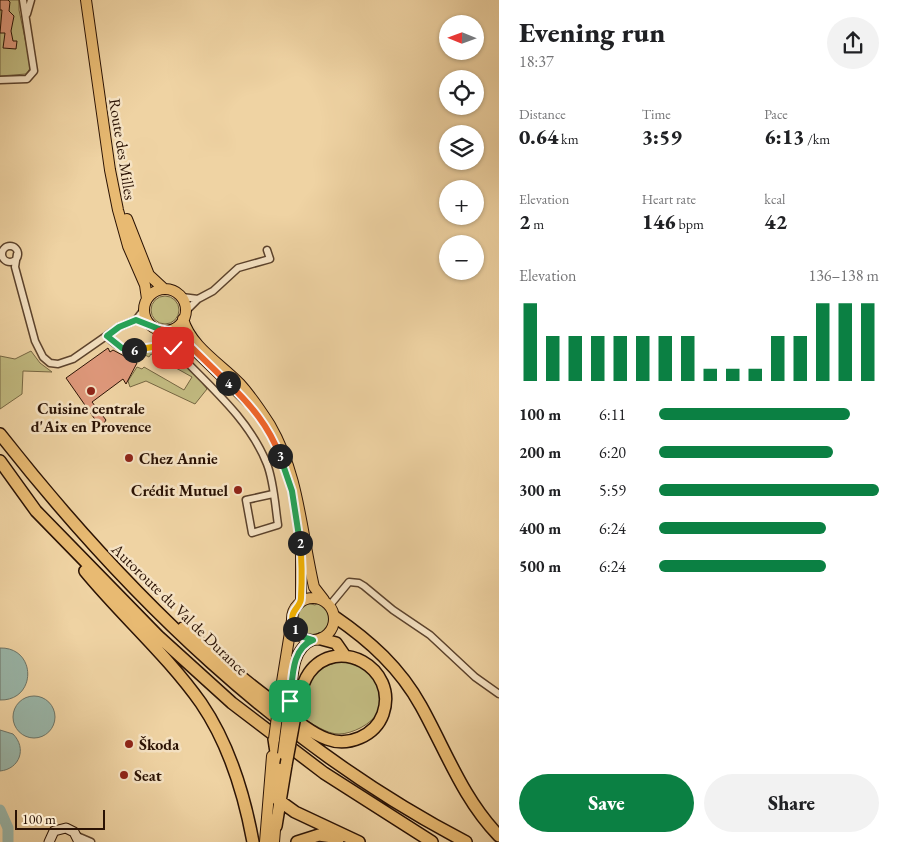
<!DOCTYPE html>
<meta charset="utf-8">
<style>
:root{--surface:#fff;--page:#f2f2f2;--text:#202124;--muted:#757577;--accent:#0b8043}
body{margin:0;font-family:"EB Garamond",serif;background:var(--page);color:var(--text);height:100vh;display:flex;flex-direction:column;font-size:19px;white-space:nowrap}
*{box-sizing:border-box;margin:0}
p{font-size:16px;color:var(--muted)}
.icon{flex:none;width:28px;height:28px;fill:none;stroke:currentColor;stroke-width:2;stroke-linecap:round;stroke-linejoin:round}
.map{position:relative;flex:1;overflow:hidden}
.drawer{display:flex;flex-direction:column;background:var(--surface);width:400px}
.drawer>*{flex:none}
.needle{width:32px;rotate:271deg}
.fabs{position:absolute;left:439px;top:15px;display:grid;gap:10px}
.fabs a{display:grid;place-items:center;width:45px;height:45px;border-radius:50%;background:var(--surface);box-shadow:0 1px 4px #0004;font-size:25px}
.scale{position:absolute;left:15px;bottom:12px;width:90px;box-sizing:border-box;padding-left:5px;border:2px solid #2a1204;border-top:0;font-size:14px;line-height:18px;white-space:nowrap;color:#2a1204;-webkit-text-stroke:4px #f5e2c3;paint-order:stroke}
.pin{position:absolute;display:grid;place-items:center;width:42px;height:42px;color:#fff;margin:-21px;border-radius:10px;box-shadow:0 2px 8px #0006}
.km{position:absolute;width:25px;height:25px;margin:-12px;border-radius:50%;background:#222;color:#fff;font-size:14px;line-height:25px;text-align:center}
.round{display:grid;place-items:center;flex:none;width:52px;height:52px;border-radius:26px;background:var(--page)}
.overview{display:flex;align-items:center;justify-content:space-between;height:85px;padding:0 20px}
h1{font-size:28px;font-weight:800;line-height:38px}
.stats{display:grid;grid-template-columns:repeat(3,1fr);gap:8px;height:85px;padding:5px 20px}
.stats div{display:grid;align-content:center}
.stats b{font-size:21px;font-weight:800}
.stats small{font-size:14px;font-weight:400}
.stats p{font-size:14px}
.chart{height:140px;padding:10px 20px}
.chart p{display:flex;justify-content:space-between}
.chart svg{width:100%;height:90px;margin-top:5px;stroke:var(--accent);stroke-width:6}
.action{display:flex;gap:10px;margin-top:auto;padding:10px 20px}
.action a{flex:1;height:58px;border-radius:30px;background:var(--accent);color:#fff;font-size:20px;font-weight:800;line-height:58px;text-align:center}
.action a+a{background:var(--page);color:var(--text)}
ul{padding:0 20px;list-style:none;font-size:16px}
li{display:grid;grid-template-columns:80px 60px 1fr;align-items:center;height:38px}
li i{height:12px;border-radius:6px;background:var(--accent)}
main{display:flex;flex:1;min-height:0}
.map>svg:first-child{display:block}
.green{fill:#c1ba80;stroke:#766642}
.water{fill:#9ab7aa;stroke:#6d7568}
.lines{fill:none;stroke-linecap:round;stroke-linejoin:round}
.river{stroke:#9ab7aa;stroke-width:11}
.building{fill:#e0997c;stroke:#2a1204}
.minor-casing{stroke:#5b422c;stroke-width:9}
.secondary-casing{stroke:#2a1204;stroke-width:11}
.primary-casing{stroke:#2a1204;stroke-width:12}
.motorway-casing{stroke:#2a1204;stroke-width:14}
.minor{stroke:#f5e2c3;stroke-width:6}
.secondary{stroke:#f5e2c3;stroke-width:9}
.primary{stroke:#e8ba72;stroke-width:10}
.motorway{stroke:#e8ba72;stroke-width:11}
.primary-bridge-casing{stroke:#2a1204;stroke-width:12;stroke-linecap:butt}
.motorway-bridge-casing{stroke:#2a1204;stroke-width:14;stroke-linecap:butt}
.primary-bridge{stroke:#e8ba72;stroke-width:10}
.motorway-bridge{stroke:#e8ba72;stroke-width:11}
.split-1-casing{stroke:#fff;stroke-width:10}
.split-2-casing{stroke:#fff;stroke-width:10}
.split-3-casing{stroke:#fff;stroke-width:10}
.split-4-casing{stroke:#fff;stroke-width:10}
.split-5-casing{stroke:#fff;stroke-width:10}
.split-6-casing{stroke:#fff;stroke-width:10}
.split-7-casing{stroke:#fff;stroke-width:10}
.split-1{stroke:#22a559;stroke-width:6}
.split-2{stroke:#f5b400;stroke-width:6}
.split-3{stroke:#22a559;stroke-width:6}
.split-4{stroke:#f0652b;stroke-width:6}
.split-5{stroke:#f0652b;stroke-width:6}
.split-6{stroke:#22a559;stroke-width:6}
.split-7{stroke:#f5b400;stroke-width:6}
.poi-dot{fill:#8f2418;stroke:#f5e2c3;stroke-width:2}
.labels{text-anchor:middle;stroke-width:5;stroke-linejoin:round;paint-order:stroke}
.street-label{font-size:16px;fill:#2a1204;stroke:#f5e2c3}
.poi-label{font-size:16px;font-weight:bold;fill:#2a1204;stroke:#f5e2c3;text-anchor:start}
</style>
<main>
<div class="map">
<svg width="499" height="842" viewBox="0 0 499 842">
<rect width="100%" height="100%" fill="#efd3a3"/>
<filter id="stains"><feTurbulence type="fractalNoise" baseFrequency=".004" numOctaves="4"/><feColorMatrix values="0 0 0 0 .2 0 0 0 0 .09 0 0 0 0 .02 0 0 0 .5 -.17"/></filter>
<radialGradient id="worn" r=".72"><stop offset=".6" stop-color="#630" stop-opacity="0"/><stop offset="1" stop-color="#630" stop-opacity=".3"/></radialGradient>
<!-- green -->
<path class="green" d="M0,0H19V10L31,67L26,74L0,76Z
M151 310a14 14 0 1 1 28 0a14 14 0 1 1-28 0Z
M164,350C182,353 196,376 207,389L195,404L146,381L130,387L128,381L137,367L142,369L144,367L184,390L192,377L151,354L149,357L143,354L149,351Z
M31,351L40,363L52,372L23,371L22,394L0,409V356L15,359Z
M307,603L315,605L318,603C346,617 316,652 298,626L299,610Z
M342,661C348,662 355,662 360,665C374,673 386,697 378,712C372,724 352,734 339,734C326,734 312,723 301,717C307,687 307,669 342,661Z"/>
<!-- water -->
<path class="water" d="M0,648C37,647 37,701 0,700Z
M13 717a21 21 0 1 1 42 0a21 21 0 1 1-42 0Z
M0,730L13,734C27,748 20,769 0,771Z"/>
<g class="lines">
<!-- river -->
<path class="river" d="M0,810L8,828V842"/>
</g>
<!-- building -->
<path class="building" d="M0,0H8L10,2L9,11L14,16L11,31L13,41H17L16,49L3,48L5,33H0L2,10H0Z
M108,348L110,352L113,350L137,363L126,384L123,379L92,402L106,420L101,428L66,378Z"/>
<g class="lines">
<!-- minor casing -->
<g class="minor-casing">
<path id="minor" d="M27,14L31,0
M0,80L27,79L34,71L23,0
M2 254a8 8 0 1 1 16 0a8 8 0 1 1-16 0Z
M17,254L15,267L35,341L43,357L50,363L58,364L73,359L119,327L136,320L145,308
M182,297L198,299L185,312
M198,299L213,291L238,268L270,259L267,250
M136,320L150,324
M107,336C128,361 147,342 173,348C207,384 249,418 267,464C274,482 275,505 278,525L252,533L246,500L273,494
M330,605L349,582L359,583L364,586L393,610L430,635L475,677L499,694
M77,836L91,842"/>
</g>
<!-- secondary casing -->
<g class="secondary-casing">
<path id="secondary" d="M49,842L54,831L66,828L74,832L79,842"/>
</g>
<!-- primary casing -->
<g class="primary-casing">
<path id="primary" d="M86,0L110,170L118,210L128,246L145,285L147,299
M127,219L149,275L163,288
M144 310a21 21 0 1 1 42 0a21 21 0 1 1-42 0Z
M183,319C191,347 221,364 240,384C251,396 261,411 270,425C299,475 301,531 314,587L324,600
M169,331L182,338L248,402
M301,547V601
M292 619a21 21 0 1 1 42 0a21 21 0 1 1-42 0Z
M280,694L292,620
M290,701C293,681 290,649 313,640
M265,842L272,756
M274,842L276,818"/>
</g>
<!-- motorway casing -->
<g class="motorway-casing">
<path id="motorway" d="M0,434C128,597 280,745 466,842
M0,461L36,511L158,636L232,703L324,773L432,842
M85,571C122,616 167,655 201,703C229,744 244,793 253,842
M335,617C370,641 400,668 421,706C446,751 463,799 499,836
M183,628C215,656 248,684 283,709C296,720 310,733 327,739C348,747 375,736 383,714C399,668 337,634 309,673C302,683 300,694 297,705
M321,639L336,643L345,656
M274,739L277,759L274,793L277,799L295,812L359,842
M276,826L286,765
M297,842L319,835L339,838"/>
</g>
<!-- minor -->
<use href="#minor" class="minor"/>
<!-- secondary -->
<use href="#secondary" class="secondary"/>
<!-- primary -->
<use href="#primary" class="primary"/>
<!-- motorway -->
<use href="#motorway" class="motorway"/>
<!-- primary-bridge casing -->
<g class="primary-bridge-casing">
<path id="primary-bridge" d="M274,739L280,694
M283,754L290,701"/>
</g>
<!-- motorway-bridge casing -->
<g class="motorway-bridge-casing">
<path id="motorway-bridge" d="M286,765L297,705"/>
</g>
<!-- primary-bridge -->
<use href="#primary-bridge" class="primary-bridge"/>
<!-- motorway-bridge -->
<use href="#motorway-bridge" class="motorway-bridge"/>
</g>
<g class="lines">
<!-- split-1 casing -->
<g class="split-1-casing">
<path id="split-1" d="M290,701C293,681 290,649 313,640L300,636L295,629"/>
</g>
<!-- split-2 casing -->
<g class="split-2-casing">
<path id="split-2" d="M295,629C286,610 301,609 301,598C302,580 302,561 300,543"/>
</g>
<!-- split-3 casing -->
<g class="split-3-casing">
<path id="split-3" d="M280,456L292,491L300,543"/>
</g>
<!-- split-4 casing -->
<g class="split-4-casing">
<path id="split-4" d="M228,383C250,404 269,426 280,456"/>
</g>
<!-- split-5 casing -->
<g class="split-5-casing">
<path id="split-5" d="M159,329L169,331L182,338L228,383"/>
</g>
<!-- split-6 casing -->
<g class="split-6-casing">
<path id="split-6" d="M134,350L122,348L107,336L119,327L136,320L159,329"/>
</g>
<!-- split-7 casing -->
<g class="split-7-casing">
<path id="split-7" d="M134,350L159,346L173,348"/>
</g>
<!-- split-1 -->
<use href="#split-1" class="split-1"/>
<!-- split-2 -->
<use href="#split-2" class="split-2"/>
<!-- split-3 -->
<use href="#split-3" class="split-3"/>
<!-- split-4 -->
<use href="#split-4" class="split-4"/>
<!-- split-5 -->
<use href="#split-5" class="split-5"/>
<!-- split-6 -->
<use href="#split-6" class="split-6"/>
<!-- split-7 -->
<use href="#split-7" class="split-7"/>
</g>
<!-- markers -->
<g class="poi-dot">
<circle cx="91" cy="391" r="5"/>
<circle cx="129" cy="458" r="5"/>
<circle cx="238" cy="490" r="5"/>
<circle cx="129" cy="744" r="5"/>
<circle cx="124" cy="775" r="5"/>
</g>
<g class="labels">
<!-- street labels -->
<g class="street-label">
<text transform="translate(123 149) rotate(81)" y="6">Route des Milles</text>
<text transform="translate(180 609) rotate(44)" y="6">Autoroute du Val de Durance</text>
</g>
<!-- poi labels -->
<g class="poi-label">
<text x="91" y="414" text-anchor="middle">Cuisine centrale<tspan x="91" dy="18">d'Aix en Provence</tspan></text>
<text x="139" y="464">Chez Annie</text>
<text x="228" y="496" text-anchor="end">Crédit Mutuel</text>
<text x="139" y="750">Škoda</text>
<text x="134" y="781">Seat</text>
</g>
</g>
<rect width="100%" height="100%" filter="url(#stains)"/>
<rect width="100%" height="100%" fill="url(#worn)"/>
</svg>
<div class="fabs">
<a><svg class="needle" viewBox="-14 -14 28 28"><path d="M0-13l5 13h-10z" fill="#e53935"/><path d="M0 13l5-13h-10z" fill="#757577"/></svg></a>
<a><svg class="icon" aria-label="locate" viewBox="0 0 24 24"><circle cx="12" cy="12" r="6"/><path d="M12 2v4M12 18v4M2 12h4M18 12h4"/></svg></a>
<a><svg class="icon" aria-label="layers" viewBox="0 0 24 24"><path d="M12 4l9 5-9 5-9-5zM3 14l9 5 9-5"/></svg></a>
<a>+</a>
<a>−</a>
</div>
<div class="scale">100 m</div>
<div class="pin" style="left:290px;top:701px;background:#1e9e55"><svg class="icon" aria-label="arrive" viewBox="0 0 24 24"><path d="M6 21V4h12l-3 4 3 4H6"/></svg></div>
<div class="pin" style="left:173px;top:348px;background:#d93025"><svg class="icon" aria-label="check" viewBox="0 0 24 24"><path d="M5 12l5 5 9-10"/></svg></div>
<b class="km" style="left:295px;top:629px">1</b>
<b class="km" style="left:300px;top:543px">2</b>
<b class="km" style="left:280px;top:456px">3</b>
<b class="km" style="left:228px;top:383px">4</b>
<b class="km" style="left:134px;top:350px">6</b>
</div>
<section class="drawer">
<div class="overview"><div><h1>Evening run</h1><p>18:37</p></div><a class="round"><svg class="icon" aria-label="share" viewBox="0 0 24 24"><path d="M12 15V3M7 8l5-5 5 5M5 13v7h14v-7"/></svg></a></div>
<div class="stats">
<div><p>Distance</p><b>0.64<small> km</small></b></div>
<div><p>Time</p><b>3:59</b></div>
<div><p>Pace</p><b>6:13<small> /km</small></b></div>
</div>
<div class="stats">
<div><p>Elevation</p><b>2<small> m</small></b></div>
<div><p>Heart rate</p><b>146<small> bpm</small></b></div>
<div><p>kcal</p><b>42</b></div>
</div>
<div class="chart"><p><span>Elevation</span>136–138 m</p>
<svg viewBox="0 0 160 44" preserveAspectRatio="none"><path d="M5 44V6M15 44V22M25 44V22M35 44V22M45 44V22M55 44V22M65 44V22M75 44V22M85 44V38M95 44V38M105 44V38M115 44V22M125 44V22M135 44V6M145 44V6M155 44V6"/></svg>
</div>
<ul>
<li><b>100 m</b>6:11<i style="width:87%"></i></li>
<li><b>200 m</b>6:20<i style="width:79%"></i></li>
<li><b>300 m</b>5:59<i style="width:100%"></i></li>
<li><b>400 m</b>6:24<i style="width:76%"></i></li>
<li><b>500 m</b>6:24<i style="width:76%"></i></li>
</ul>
<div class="action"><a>Save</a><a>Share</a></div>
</section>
</main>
